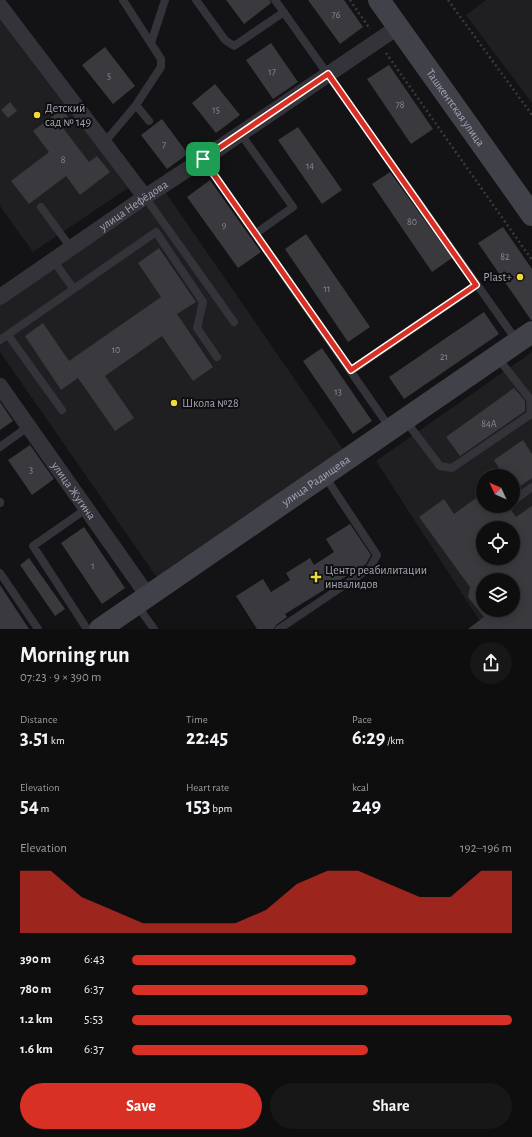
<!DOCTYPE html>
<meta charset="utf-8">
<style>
:root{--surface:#0e0e0f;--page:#171718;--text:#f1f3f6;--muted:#9b9c9e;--line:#2e2e2f;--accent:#d93025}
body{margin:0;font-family:"Alegreya Sans",sans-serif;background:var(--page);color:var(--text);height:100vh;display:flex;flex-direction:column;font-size:15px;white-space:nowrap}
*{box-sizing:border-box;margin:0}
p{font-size:13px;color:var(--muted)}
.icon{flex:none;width:22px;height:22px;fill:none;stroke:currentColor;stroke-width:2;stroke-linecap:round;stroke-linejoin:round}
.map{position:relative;height:629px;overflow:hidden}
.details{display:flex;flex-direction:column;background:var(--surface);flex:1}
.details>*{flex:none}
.needle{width:26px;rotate:314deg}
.buttons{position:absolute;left:476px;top:469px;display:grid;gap:8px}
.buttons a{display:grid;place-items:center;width:44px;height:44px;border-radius:50%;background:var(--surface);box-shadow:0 2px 10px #0003,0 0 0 1px var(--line);font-size:20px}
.pin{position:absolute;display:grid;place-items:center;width:34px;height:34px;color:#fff;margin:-17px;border-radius:8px;box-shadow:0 2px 6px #0006}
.round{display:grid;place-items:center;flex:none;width:42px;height:42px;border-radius:21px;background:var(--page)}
.summary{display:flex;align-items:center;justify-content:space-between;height:68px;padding:0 20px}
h1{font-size:22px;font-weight:700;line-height:30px}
.figures{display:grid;grid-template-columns:repeat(3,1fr);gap:6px;height:68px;padding:4px 20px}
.figures div{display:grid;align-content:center}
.figures b{font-size:20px;font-weight:700}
.figures small{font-size:11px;font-weight:400}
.figures p{font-size:11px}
.chart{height:112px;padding:8px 20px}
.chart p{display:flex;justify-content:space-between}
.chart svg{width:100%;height:72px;margin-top:4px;fill:var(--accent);opacity:.7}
.cta{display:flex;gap:8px;margin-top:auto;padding:8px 20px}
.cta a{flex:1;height:46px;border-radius:24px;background:var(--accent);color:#fff;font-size:16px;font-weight:700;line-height:46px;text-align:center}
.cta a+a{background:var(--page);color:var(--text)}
ul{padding:0 20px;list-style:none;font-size:13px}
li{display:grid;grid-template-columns:64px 48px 1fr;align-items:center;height:30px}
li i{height:10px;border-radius:5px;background:var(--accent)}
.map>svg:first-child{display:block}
.built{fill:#1f1e21;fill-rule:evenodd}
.building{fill:#3a393e;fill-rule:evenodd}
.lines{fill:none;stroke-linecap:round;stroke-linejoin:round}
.path{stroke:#393940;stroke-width:2.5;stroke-dasharray:2 3;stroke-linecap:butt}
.lane{stroke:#343339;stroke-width:8}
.street{stroke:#343339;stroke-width:16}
.secondary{stroke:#414149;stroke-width:22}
.route-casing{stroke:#fff;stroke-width:8}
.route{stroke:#d93025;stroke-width:5}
.poi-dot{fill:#eedd30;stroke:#0e0d0f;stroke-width:1.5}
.labels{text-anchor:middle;stroke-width:4;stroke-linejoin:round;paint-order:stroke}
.number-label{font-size:10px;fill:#8a8a96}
.street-label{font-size:12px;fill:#a4a5b4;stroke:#0e0d0f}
.poi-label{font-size:12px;fill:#a4a5b4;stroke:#0e0d0f;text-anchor:start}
</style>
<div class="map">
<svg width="532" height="629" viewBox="0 0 532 629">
<rect width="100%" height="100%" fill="#131214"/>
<!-- built -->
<path class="built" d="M486,0H532V103L466,15Z
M0,17L128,188L33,252L0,206Z
M166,193L347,455L160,582L0,352V305Z
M532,352V629H485L376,461ZM483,476H513V506H483ZM483,528H513V558H483ZM483,580H513V610H483Z"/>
<!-- building -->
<path class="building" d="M226,0H270L271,3L244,24Z
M308,0H344L363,27L340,44Z
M271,43L298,82L273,99L246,60Z
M105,47L135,86L113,104L82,65Z
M389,65L433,129L411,144L367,79Z
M215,84L240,115L216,133L192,103Z
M10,102L17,111L8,118L1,110Z
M62,109L71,121L63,128L89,162L97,156L110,172L80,195L66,176L29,204L11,181L49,152L33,131Z
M162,119L188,154L167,169L141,135Z
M298,127L342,190L322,204L278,140Z
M390,172L452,258L432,272L372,184Z
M210,180L261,252L238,268L187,197Z
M503,227L532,269V320H531L478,243Z
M306,234L370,327L348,342L285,249Z
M159,248L196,302L177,314L213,367L193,381L162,336L105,376L134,418L115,431L78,378L61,390L25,336L43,323L69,361L161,297L138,263Z
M484,312L499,334L404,399L389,377Z
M322,348L372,421L353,434L303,361Z
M514,388L525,401V411L460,456L446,437Z
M0,402L13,421L0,430Z
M523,440L532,454V478L513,491V476H504L494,460Z
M30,445L54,479L32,495L8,460Z
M483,493V506H508L516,517L532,506V629H468L484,617L468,597L470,587L419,517L444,499L454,514ZM483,528H513V558H483ZM483,580H513V610H483Z
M350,524L371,555L366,564L285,614L287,617L276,625L274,629H257L236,596L263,579L271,592L290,580L286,573L310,558L314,565L334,552L326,539Z
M84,527L125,588L102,604L61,543Z
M29,558L65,609L55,616L20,565Z
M0,585L29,629H0Z"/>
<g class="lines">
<!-- path -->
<path class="path" d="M350,0L370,29
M448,0L532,115
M386,53L532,260"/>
<!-- lane -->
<path class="lane" d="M196,0L225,40L234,46L284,12
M275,0L517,341
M151,43L165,0
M136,105L149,121
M240,133L293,207L255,234
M104,143L136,105L161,67V59L123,0
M203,159L390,428
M145,197L234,322
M41,207L71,248
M53,260L73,288
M8,335L62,410
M0,340L156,232L203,302L197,328L217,357
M351,371L477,285
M405,420L440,466L452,468L531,414L530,399L497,357
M0,447L29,426
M513,501L532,487
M0,502V503
M86,509L33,546L87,629
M0,573L38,629
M137,605L154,629
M279,629L370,568L377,555L324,475"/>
<!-- street -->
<g class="street">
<path d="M0,6L145,197"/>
<path id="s1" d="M0,297L145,197L203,159L398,27"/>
<path id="s2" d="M0,386L148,596"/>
</g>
<!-- secondary -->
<g class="secondary">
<path id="s3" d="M379,0L532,215"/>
<path id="s4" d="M100,629L532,332"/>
</g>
</g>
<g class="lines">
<!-- route casing -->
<g class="route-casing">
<path id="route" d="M328,74L476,285L351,370L203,159Z"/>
</g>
<!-- route -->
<use href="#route" class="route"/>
</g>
<!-- markers -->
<g class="poi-dot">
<circle cx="37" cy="115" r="4"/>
<circle cx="520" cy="277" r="4"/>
<circle cx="174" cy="403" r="4"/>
<path d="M314 571h4v4h4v4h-4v4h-4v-4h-4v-4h4z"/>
</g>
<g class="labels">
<!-- number labels -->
<g class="number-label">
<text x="336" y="18">76</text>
<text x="272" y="75">17</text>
<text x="109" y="79">5</text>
<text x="400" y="108">78</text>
<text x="216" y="113">15</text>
<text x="164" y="148">7</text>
<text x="63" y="163">8</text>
<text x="310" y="169">14</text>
<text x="412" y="225">80</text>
<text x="224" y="228">9</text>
<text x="505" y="260">82</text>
<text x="327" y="292">11</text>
<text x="116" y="353">10</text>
<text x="444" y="360">21</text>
<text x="338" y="395">13</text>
<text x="489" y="427">84А</text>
<text x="31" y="473">3</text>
<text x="93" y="569">1</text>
</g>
<!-- street labels -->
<g class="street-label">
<text dy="4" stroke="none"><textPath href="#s3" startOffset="132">Ташкентская улица</textPath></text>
<text dy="4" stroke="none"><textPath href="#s1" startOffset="162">улица Нефёдова</textPath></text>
<text dy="4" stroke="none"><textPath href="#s4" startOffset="262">улица Радищева</textPath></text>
<text dy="4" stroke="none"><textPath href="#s2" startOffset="128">улица Жугина</textPath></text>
</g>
<!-- poi labels -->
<g class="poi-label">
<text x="45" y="112">Детский<tspan x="45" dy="14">сад № 149</tspan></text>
<text x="512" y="281" text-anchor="end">Plast+</text>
<text x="182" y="407">Школа №28</text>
<text x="325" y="574">Центр реабилитации<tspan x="325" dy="14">инвалидов</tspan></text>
</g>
</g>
</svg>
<div class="buttons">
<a><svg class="needle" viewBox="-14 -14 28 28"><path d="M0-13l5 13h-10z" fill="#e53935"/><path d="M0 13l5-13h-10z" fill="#9b9c9e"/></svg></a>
<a><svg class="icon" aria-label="locate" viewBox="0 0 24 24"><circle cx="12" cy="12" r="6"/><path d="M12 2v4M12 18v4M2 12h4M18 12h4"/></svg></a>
<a><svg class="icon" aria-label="layers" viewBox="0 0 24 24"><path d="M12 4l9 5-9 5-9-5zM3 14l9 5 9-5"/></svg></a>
</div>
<div class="pin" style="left:203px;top:159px;background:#1e9e55"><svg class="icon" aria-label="arrive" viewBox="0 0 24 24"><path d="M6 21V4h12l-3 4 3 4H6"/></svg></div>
</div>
<section class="details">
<div class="summary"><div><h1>Morning run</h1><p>07:23 · 9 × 390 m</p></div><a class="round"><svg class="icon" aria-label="share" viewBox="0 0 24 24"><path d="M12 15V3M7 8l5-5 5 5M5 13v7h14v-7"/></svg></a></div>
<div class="figures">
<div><p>Distance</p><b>3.51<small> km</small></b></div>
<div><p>Time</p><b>22:45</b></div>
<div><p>Pace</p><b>6:29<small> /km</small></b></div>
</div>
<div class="figures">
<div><p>Elevation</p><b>54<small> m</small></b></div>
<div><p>Heart rate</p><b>153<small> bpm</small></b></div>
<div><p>kcal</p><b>249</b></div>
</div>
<div class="chart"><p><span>Elevation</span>192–196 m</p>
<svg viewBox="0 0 160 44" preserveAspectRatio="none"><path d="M0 44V6L10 6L20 22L30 30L40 38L50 38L60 38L70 38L80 30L90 14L100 6L110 6L120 14L130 22L140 22L150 6L160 6V44z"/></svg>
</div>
<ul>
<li><b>390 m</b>6:43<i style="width:59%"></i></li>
<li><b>780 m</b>6:37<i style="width:62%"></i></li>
<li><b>1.2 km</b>5:53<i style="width:100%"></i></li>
<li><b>1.6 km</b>6:37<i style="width:62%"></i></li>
</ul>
<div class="cta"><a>Save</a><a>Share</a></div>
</section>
